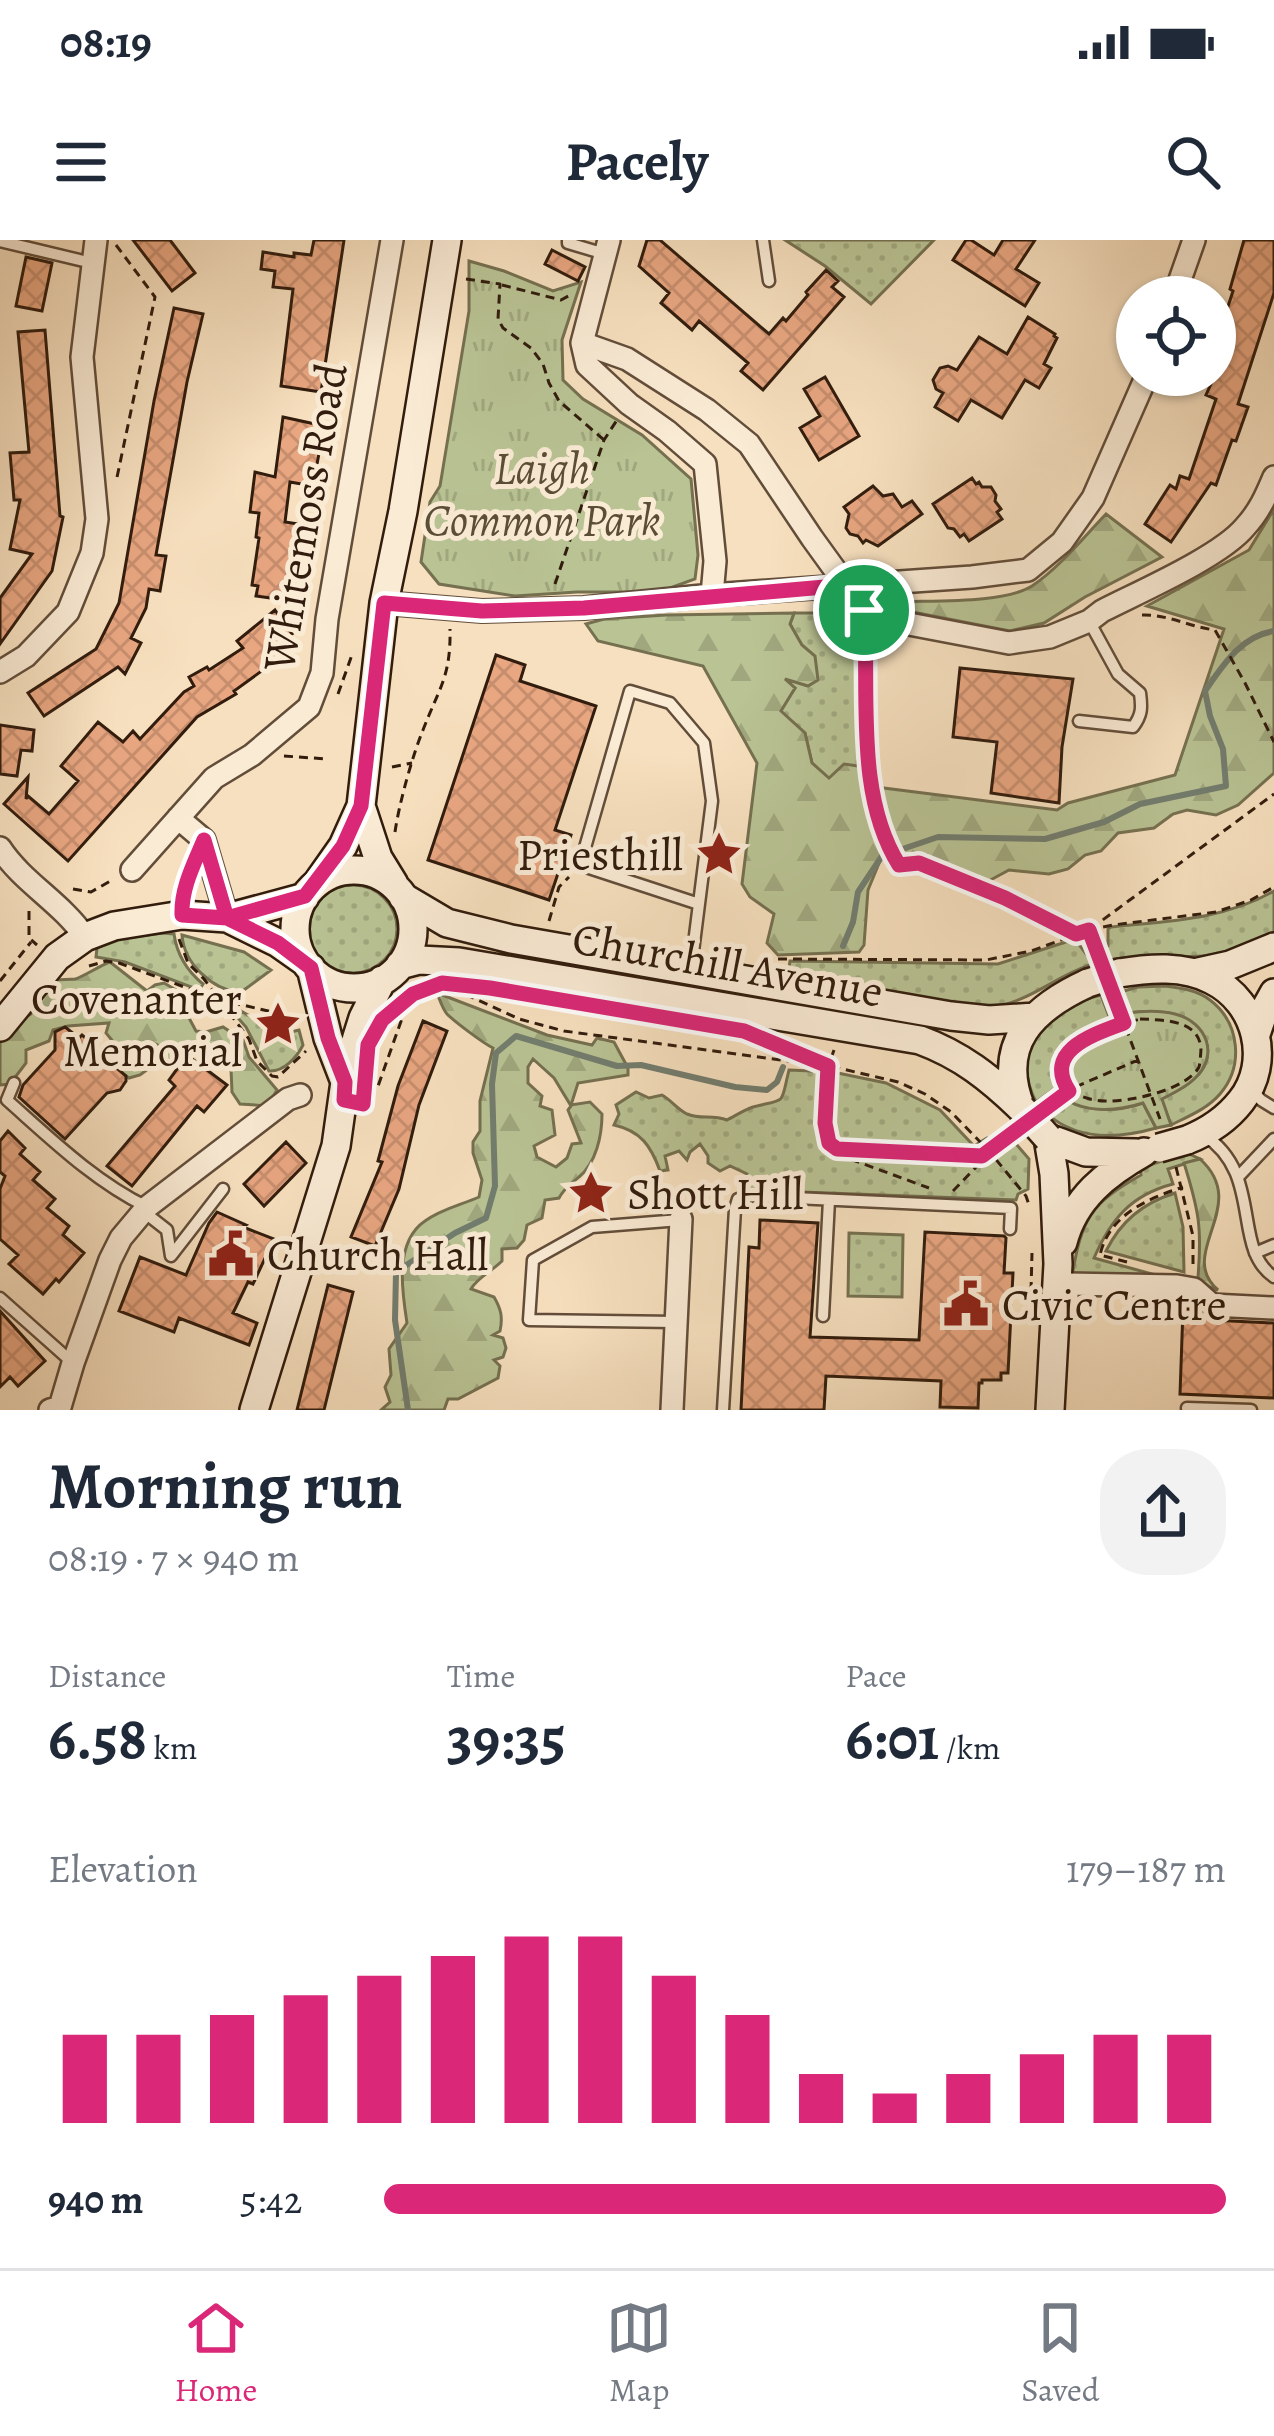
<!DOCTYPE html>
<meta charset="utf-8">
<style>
:root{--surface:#fff;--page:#f2f2f3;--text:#1f2937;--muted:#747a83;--line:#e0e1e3;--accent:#db2777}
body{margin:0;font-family:Alegreya,serif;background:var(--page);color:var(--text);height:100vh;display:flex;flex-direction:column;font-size:45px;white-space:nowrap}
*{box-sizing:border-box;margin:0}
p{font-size:39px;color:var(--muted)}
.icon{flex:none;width:66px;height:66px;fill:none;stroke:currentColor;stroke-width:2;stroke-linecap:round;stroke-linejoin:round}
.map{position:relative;height:1170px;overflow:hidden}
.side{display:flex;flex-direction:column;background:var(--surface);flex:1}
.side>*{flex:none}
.buttons{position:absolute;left:1116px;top:36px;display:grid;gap:24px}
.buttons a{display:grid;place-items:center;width:120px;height:120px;border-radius:50%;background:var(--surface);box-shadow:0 3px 9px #0004;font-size:60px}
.pin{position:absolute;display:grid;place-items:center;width:102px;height:102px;color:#fff;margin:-51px;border:6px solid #fff;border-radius:50%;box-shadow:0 3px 12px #0007}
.round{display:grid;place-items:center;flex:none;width:126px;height:126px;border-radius:48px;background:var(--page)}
.summary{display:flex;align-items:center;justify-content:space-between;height:204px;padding:0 48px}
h1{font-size:66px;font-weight:700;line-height:90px}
.metrics{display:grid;grid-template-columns:repeat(3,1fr);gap:18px;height:204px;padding:12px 48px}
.metrics div{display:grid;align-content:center}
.metrics b{font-size:60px;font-weight:700}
.metrics small{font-size:33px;font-weight:400}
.metrics p{font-size:33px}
.chart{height:336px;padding:24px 48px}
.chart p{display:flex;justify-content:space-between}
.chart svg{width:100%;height:216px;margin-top:12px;stroke:var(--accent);stroke-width:6}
ul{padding:0 48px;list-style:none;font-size:39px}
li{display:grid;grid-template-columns:192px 144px 1fr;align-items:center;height:90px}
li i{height:30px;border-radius:15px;background:var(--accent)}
.status{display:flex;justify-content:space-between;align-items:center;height:84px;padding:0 60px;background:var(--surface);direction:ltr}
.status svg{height:33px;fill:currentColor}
header{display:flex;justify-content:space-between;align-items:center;height:156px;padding:0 48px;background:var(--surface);font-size:54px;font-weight:700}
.menu{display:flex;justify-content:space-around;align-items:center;height:168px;border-top:3px solid var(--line);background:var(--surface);font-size:33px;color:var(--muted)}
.menu a{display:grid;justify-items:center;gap:6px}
.menu .active{color:var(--accent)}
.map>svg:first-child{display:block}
.grass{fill:url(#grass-dots);stroke:#757050;stroke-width:3}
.forest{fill:url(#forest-firs);stroke:#757050;stroke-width:3;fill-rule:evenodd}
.park{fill:url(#park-tufts);stroke:#757050;stroke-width:3}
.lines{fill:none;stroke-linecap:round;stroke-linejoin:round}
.stream{stroke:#727d6f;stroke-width:6}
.building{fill:url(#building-cross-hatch);stroke:#311c0d;stroke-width:3}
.lane-casing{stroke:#624d3a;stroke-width:15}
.street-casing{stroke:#624d3a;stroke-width:26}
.secondary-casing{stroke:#311c0d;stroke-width:32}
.path{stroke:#311c0d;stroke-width:3;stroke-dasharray:9 6;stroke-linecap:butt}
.lane{stroke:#faebd5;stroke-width:10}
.street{stroke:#faebd5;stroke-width:21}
.secondary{stroke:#faebd5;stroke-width:27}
.secondary-bridge-casing{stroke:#311c0d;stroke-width:32;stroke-linecap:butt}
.secondary-bridge{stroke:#faebd5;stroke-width:27}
.route-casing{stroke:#fff;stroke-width:24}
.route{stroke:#db2777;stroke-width:15}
.labels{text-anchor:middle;stroke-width:10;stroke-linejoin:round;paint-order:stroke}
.park-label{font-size:45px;font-style:italic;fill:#5a4e36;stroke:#faebd5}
.street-label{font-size:45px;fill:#311c0d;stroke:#faebd5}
.poi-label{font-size:45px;fill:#311c0d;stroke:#faebd5;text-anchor:start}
</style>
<div class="status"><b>08:19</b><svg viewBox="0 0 49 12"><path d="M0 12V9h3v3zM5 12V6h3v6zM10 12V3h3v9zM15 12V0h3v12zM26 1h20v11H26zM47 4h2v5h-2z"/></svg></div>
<header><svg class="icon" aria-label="menu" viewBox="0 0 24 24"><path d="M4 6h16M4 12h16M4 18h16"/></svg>Pacely<svg class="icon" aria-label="search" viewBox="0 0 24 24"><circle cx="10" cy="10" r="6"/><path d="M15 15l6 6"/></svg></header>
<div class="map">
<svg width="1274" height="1170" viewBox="0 0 1274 1170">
<defs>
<pattern id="grass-dots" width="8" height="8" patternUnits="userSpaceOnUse" patternTransform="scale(3)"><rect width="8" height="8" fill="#b9c394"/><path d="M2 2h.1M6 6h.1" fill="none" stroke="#a0a77e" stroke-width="1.8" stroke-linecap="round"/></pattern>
<pattern id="forest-firs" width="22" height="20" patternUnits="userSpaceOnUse" patternTransform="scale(3)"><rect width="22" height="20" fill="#b9c394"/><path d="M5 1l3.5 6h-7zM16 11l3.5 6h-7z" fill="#a0a77e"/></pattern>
<pattern id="park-tufts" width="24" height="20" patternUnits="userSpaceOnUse" patternTransform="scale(3)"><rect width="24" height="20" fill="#b9c394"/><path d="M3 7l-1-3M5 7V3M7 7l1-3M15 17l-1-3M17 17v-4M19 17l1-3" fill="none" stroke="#a0a77e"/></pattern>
<pattern id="building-cross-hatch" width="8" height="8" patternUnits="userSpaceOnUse" patternTransform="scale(3)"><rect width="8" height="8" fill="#e8a681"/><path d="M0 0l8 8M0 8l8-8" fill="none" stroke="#c78e6e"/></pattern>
</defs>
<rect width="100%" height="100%" fill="#f7e0bf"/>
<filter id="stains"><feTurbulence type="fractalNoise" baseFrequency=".00167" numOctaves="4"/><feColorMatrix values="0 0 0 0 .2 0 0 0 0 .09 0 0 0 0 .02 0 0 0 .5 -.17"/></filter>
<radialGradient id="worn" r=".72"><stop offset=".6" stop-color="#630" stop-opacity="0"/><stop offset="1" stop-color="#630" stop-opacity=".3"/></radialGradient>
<!-- grass -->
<path class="grass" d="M785,0H934L871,64L825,26Z
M794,373H828L852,384L875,547L829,539L812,523L805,493L780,471L795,448L782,437L800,403L790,384Z
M309 689a44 44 0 1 1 88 0a44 44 0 1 1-88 0Z
M1274,651V692C1251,704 1228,714 1203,716C1164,719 1129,712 1090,725C1054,737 1027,764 987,768L883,752L788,734L790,721L998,724L1075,699L1086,714L1108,706V689L1111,687C1168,681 1223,680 1274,651Z
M163,693L174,694C177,715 187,731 203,744L199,750L125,722L96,717L97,708L117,699Z
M182,695L244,712L271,730L240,753C212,749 184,724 182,695Z
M1165,746C1181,748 1197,750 1210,760C1240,783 1244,826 1220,854C1207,869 1189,876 1171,885L1161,859C1173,853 1185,848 1194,839C1204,830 1210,819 1207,805C1200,771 1155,769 1127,773L1117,753L1138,747Z
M1101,755L1111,779C1082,796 1045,807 1057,847L1036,862C1008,808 1050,767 1101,755Z
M241,771L255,779L285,789L287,793L299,790L303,805C297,817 284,832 269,831L246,787L238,778Z
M789,830L833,832L886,843L940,870L974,906L987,898H1011L1029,919L1028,949L1018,954L1016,960L747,950V934L730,926L720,931L708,923V916L700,904L690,912L687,920L679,911L665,916L668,930L660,931C651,906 641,891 614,885L619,874L616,865L636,852L649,858L662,855C671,860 677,869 687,874C701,880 712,874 727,880C735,876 744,870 753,867C788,858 780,866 789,830Z
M1064,857C1089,874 1116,872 1143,863L1156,888C1118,899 1077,901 1046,873Z
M1187,913L1200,919L1168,929L1173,944C1131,955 1111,979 1094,1018L1170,1039L1072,1036C1082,978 1090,964 1141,935L1140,928Z
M1175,953L1183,987L1184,1032L1106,1011C1121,981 1143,963 1175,953Z
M849,993L903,995L902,1057L848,1056Z"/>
<!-- forest -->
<path class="forest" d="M1274,269V533L1238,565L1216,575L1187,570L1173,574L1154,588L1118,593L1101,611L1085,615L1068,629L1049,634L1009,630L972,650L954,646L929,628L927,615L913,612L906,616L896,605L882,616L868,650L864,705L859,712L778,715L767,703L774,674L750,657L742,644L757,523L703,426L598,401L586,384L604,379L666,375L794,373L790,384L802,405L815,416L818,440L808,446L785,439L795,448L781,471L805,493L812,523L829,538L844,524L858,526L876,547L1057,570L1068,563L1175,535L1224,389L1147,366L1249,310Z
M1106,274L1162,317L1085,357L1044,383L1010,391L892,368L894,362C929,360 1004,364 1032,346C1060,327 1083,298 1106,274Z
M110,722L147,751L155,745L164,743L176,750L178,757L188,762L193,770L188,776L196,791L206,792L223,787L243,800L249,817L277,850L269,866L240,864L232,852L231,829L214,818L190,812L180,824L165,818L163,808L152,802L142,811L147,819L148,829L140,835L129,838L120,832V825L126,823L122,805L115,804L106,793L109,783L68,786L53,790L49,801L26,810V823L10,844L0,845V797L9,786L31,774L45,742C56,739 65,740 75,739C81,738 101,725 110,722Z
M437,753L547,795L592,805L597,798L614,802L628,828V835L578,843L571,865L590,862L602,874C602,896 596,923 579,937C570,945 565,947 559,958L545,960L542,978L527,985L524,1000L517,1008L502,1009V1021C492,1031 477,1038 471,1049L494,1057C501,1069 503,1077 500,1091L493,1095L503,1098L506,1108L503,1117L494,1120L500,1126L498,1138L458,1159H448L444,1170H381L390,1162L385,1147L391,1135L389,1109L407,1083C402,1051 394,1002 425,981C441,969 461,965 479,957L482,940L473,913V902L480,891V861L493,808C483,803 455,782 447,774C442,768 440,760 437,753ZM533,819L554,838L571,866L568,870L581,903L572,904L567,918L556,927L537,917L534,906L555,895L552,870L540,866L542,856L528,843V827Z
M1200,919C1252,966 1175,1013 1218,1050L1200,1044L1198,1037C1202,988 1199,971 1184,923Z"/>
<!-- park -->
<path class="park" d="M469,21L504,31L553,51L581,42L562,100L563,140L583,159L642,195L691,239L698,315L695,339L659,352H577L515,356L439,344L421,322L430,262L440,246L469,71Z
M1116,749L1127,773C1142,771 1159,770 1175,774C1207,782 1220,816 1194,839C1185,848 1173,853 1162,859L1171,885L1156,888L1143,863C1115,872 1060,877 1054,837C1053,827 1056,818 1062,810C1074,797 1095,788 1110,779L1101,755Z"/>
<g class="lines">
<!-- stream -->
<path class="stream" d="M843,706L853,682L858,652L882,616L938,597L1045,599L1104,582L1140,564L1226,546L1223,509L1210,476L1205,451C1223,425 1241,396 1274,391
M408,1170L395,1080L396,1032L455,993L486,978L495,946L492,844L496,813L516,796L617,826L641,825L735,847L767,850L777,842L783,827"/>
</g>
<!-- building -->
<path class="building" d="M133,0H170L195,33L172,51Z
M314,0H344L321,152L281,146L293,49L273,47L275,31L261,29L263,12L294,17V13L311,15Z
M647,0H660L769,94L783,78L786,81L808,55L806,52L826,30L838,41L832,47L844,57L763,150L741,131L748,123L699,81L692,90L661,63L669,53L639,26Z
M966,0H971L994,15L1003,0H1035L1016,29L1039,43L1025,66L953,20Z
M1244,0H1274V53L1238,164L1248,167L1236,201L1232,200L1216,245L1211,243L1171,302L1145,284L1170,245L1176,249L1180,236L1189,239L1216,159L1206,155L1215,135V106L1233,51L1230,49Z
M552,10L585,27L578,41L545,24Z
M26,17L52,23L42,71L16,66Z
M174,68L203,74L187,142L156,315L166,316L160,351L149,349L146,368L131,398L141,403L125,434L118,427L44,476L28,453L96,409L119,363L154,161Z
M1028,77L1055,94L1054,96L1057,98L1044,124L1051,128L1039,148L1025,140L1002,178L971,160L958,181L935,167L943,153L936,149L933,140L940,128L948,126L957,130L979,97L1007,114Z
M45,90L60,276L63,277L52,331L0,404V358L32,314L10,309L20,260H14L10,213L29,212L18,92Z
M825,137L859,196L819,220L800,188L820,176L804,149Z
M283,177L324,186L313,246L290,242L285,282L305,285L292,361L256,356L258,346L252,345L259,298L256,297L259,273L250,272L255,232L275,237Z
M972,238L976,244L979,242L982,247H991L996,255L995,261L1001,269L997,272L1002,279L969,301L964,294L960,297L954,289L948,288L933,264Z
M873,246L883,256L893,254L902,267L912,261L922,274L878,306L866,300L863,303L858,296L850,294L846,288L849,274L844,267Z
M275,370L292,394L278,404L285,414L234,451L236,454L197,477L68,621L4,564L28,537L26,559L28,556L49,574L78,541L61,526L98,482L123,502L133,491L140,499L184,452L194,446L189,437L207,427L209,430L243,408L237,401Z
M496,415L525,425L520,441L596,466L555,590L571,595L549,660L428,620Z
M960,428L1073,439L1062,507L1059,563L991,553L997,502L953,497Z
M0,485L34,490L32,511L21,510L17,536L0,534Z
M423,781L447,791L419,865L399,949L375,1006L351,997L382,922L378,921L398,846Z
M65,787L79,798L82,795L115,822L113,825L126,836V841L120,850L107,853L65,899L19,857L23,845L55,810V792Z
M187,815L227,845L204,872L197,866L132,946L107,926L175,846L169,840Z
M8,891L25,908L20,914L40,932L33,940L55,959L47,968L69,986L63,995L84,1013L59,1042L56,1039L43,1054L9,1024L18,1015L0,999V949L5,936L0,932V901Z
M286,902L306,923L264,966L244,944Z
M217,972L246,985L243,987L274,999L253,1044L248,1042L233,1073L257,1083L249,1105L179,1078L174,1092L119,1071L140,1017L186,1035L209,983Z
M760,980L818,983L810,1097L919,1100L925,992L1004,996L1006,998L1004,1033H1013L1008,1133H1001V1140H982V1143H979L978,1168L940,1167L941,1141L826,1136L824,1170H741L749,1007L759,1008Z
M328,1045L353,1052L324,1170H297Z
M1183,1069H1194L1211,1080L1274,1083V1158L1180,1154Z
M0,1071L45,1121L18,1146L10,1137L0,1147Z"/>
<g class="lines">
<!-- lane casing -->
<g class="lane-casing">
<path id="lane" d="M568,0V3L605,14
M763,0L769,41
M0,1L92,23
M1079,481L1133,487C1142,475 1142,468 1140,453L1118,434L1089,381
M691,727L712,561L704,503L670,463L630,451L580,625L699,664
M14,843L7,860C51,899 94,941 147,967
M1252,850L1261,860L1274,868
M1204,895C1264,934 1231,1008 1274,1037
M1239,936L1274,899
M144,972L167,990L171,1016L223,949
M1255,1013L1274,1005
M0,1058L73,1123
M823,1076L829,960
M676,1082L529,1080L533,1020L592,987L680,980
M1187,1168L1251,1170
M723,1170L735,969L738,959L750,956L1011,968L1010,989"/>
</g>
<!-- street casing -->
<g class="street-casing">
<path id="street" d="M609,0L582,103L587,125L629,164L667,191L705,224L715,321L712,355
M1174,57L1194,0
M582,103L627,119L707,170L749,204L812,298L864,370L909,384L1009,403L1050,397L1089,381L1102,371C1139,352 1220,317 1245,287C1259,272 1266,256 1274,237
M384,363L482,371L584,368L712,355L972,337L1028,330L1062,302L1093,258L1147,135
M0,432L26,416L68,372L92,313L97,279L82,117L96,0
M178,578L204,600L227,678
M0,608C23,643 61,662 85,697
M132,630L214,538L252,515L309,467L322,433L327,379L392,0
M1067,1065V1044L1177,1046L1194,1049L1212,1065L1274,1068
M50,1170L60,1167L73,1123L110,1020L121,998L147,967L288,859L300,855
M672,1170L681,979"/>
</g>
<!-- secondary casing -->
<g class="secondary-casing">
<path id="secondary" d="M361,566L378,618L394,644
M295 689a59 59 0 1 1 118 0a59 59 0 1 1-118 0Z
M317,643L343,606L361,566L384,363L403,271L447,0
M403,657L447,683L511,699L951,776L989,780L1035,777
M227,678L278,703L305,722
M400,725L419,720L459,722L920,800C961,815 990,838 1021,868
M311,728L328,798L345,842
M1119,733C1149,728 1184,725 1212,740C1257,762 1272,822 1241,861C1227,879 1207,892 1187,900
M1194,733L1230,725L1274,707
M0,787L57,717L85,697L114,686L182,675L227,678L305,657
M1256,794L1264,771L1274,753
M1021,868C995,804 1033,768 1088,743
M1048,898L1054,934L1058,1024L1050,1170
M1048,898L1086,912L1136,913
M1063,1002C1074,958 1107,933 1144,912
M254,1170L336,906L345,842L357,797L363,778L382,740"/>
</g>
<!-- path -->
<path class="path" d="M116,5L155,57L116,242
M466,39L500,44L498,79L503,88L531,108L543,124L549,143L559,161L604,200
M502,45L561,60L572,54
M555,344L604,200L617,180
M1142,375C1167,374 1190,387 1215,390L1245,443L1274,502
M866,395C868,470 857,559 899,625L919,623L1005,659L1076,694
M338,454L353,412
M284,516L327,519
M392,527L412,523
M395,592C399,564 412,517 423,490C439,448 451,437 450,389
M73,649L91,652L114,639
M29,671V698L37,705
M549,681L559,647L569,637
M179,699L188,723L204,739L249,799L257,821L272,836L278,837L306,811
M1099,716L1089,690L1274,554
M778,719L986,720L1031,711L1089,690L1113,685L1216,672L1251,660L1274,647
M89,726L106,721L119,723L217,759L298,778
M0,741L31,702
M452,748L519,779L564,791L834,827L898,842L925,854L951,872L989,911L1026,956L1030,968
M1115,759L1160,879
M397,768L413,754L434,746
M1140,779C1162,780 1198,779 1201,808C1201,811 1200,824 1199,827C1187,850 1129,862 1105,861C1056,859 1045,820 1087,797C1102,789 1123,784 1140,779Z
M762,799L814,822
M834,810C823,840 823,872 829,903L837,909L981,917L1010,895
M366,849H377L405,770L403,768
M1051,864L1073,848L1138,820
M839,910L850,919L929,948
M1176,927L1193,996V1029
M953,951L977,926L981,917
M1127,1022L1100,1015C1109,975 1147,959 1183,947
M1031,1051L1032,1013"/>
<!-- lane -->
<use href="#lane" class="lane"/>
<!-- street -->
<use href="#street" class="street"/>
<!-- secondary -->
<use href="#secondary" class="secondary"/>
<!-- secondary-bridge casing -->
<g class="secondary-bridge-casing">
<path id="secondary-bridge" d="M1088,743L1119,733
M1021,868L1048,898
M1159,908L1187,900"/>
</g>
<!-- secondary-bridge -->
<use href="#secondary-bridge" class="secondary-bridge"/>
</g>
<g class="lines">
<!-- route casing -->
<g class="route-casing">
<path id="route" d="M864,370L847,345L584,368L482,371L384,363L361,566L343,606L305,656L227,678L204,600C194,624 181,648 182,675L227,678L278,703L311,728L328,798L345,842L344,860L363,864L368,805L382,780L413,754L442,743L490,748L744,791L828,826L825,883L829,903L837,909L982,916L1069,851C1042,810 1095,794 1124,783L1089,690L1076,694L1005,658L919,623L899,625C854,553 870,452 864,370"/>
</g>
<!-- route -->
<use href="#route" class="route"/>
</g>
<!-- icons -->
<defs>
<g id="sight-bare" transform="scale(3.6)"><path d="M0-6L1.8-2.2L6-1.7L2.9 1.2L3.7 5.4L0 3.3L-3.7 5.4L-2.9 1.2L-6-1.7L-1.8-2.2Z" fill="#8f2418" stroke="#faebd5" stroke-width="2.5" paint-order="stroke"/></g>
<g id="civic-bare" transform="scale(3.6)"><path d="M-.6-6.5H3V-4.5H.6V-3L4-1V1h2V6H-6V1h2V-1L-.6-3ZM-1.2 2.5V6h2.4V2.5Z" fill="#8f2418" stroke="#faebd5" stroke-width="2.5" paint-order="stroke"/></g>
</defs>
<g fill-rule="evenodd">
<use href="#sight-bare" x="719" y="614"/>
<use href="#sight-bare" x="278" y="784"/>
<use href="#sight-bare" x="591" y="953"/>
<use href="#civic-bare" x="231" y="1014"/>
<use href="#civic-bare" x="966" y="1064"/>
</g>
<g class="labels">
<!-- park labels -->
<g class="park-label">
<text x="542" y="243">Laigh<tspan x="542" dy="52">Common Park</tspan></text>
</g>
<!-- street labels -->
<g class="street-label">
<text transform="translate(304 277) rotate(-80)" y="16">Whitemoss Road</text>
<text transform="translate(728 724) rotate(10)" y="16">Churchill Avenue</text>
</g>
<!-- poi labels -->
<g class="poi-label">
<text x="683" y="630" text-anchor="end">Priesthill</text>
<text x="242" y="774" text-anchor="end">Covenanter<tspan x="242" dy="52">Memorial</tspan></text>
<text x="627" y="969">Shott Hill</text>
<text x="267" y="1030">Church Hall</text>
<text x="1002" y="1080">Civic Centre</text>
</g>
</g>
<rect width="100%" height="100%" filter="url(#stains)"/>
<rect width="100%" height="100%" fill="url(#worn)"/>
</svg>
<div class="buttons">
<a><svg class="icon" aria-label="locate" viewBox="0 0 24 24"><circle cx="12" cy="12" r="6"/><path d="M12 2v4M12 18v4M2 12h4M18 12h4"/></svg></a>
</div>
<div class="pin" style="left:864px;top:370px;background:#1e9e55"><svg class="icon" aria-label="arrive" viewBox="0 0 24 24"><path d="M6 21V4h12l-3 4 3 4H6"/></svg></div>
</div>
<section class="side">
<div class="summary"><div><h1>Morning run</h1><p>08:19 · 7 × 940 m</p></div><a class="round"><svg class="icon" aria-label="share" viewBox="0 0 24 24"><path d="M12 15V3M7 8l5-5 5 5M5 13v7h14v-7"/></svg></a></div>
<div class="metrics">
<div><p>Distance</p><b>6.58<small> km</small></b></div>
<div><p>Time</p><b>39:35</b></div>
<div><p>Pace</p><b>6:01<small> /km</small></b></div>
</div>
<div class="chart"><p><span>Elevation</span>179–187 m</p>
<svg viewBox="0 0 160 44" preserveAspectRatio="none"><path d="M5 44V26M15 44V26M25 44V22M35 44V18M45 44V14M55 44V10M65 44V6M75 44V6M85 44V14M95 44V22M105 44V34M115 44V38M125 44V34M135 44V30M145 44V26M155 44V26"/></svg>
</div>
<ul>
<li><b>940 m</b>5:42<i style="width:100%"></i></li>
</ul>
</section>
<nav class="menu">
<a class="active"><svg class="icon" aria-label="home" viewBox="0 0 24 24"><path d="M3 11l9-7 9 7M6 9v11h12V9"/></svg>Home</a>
<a><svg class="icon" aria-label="map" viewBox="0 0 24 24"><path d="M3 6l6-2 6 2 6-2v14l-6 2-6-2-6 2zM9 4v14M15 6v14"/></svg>Map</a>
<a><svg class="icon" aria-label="saved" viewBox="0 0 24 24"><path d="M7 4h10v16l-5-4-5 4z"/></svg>Saved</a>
</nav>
